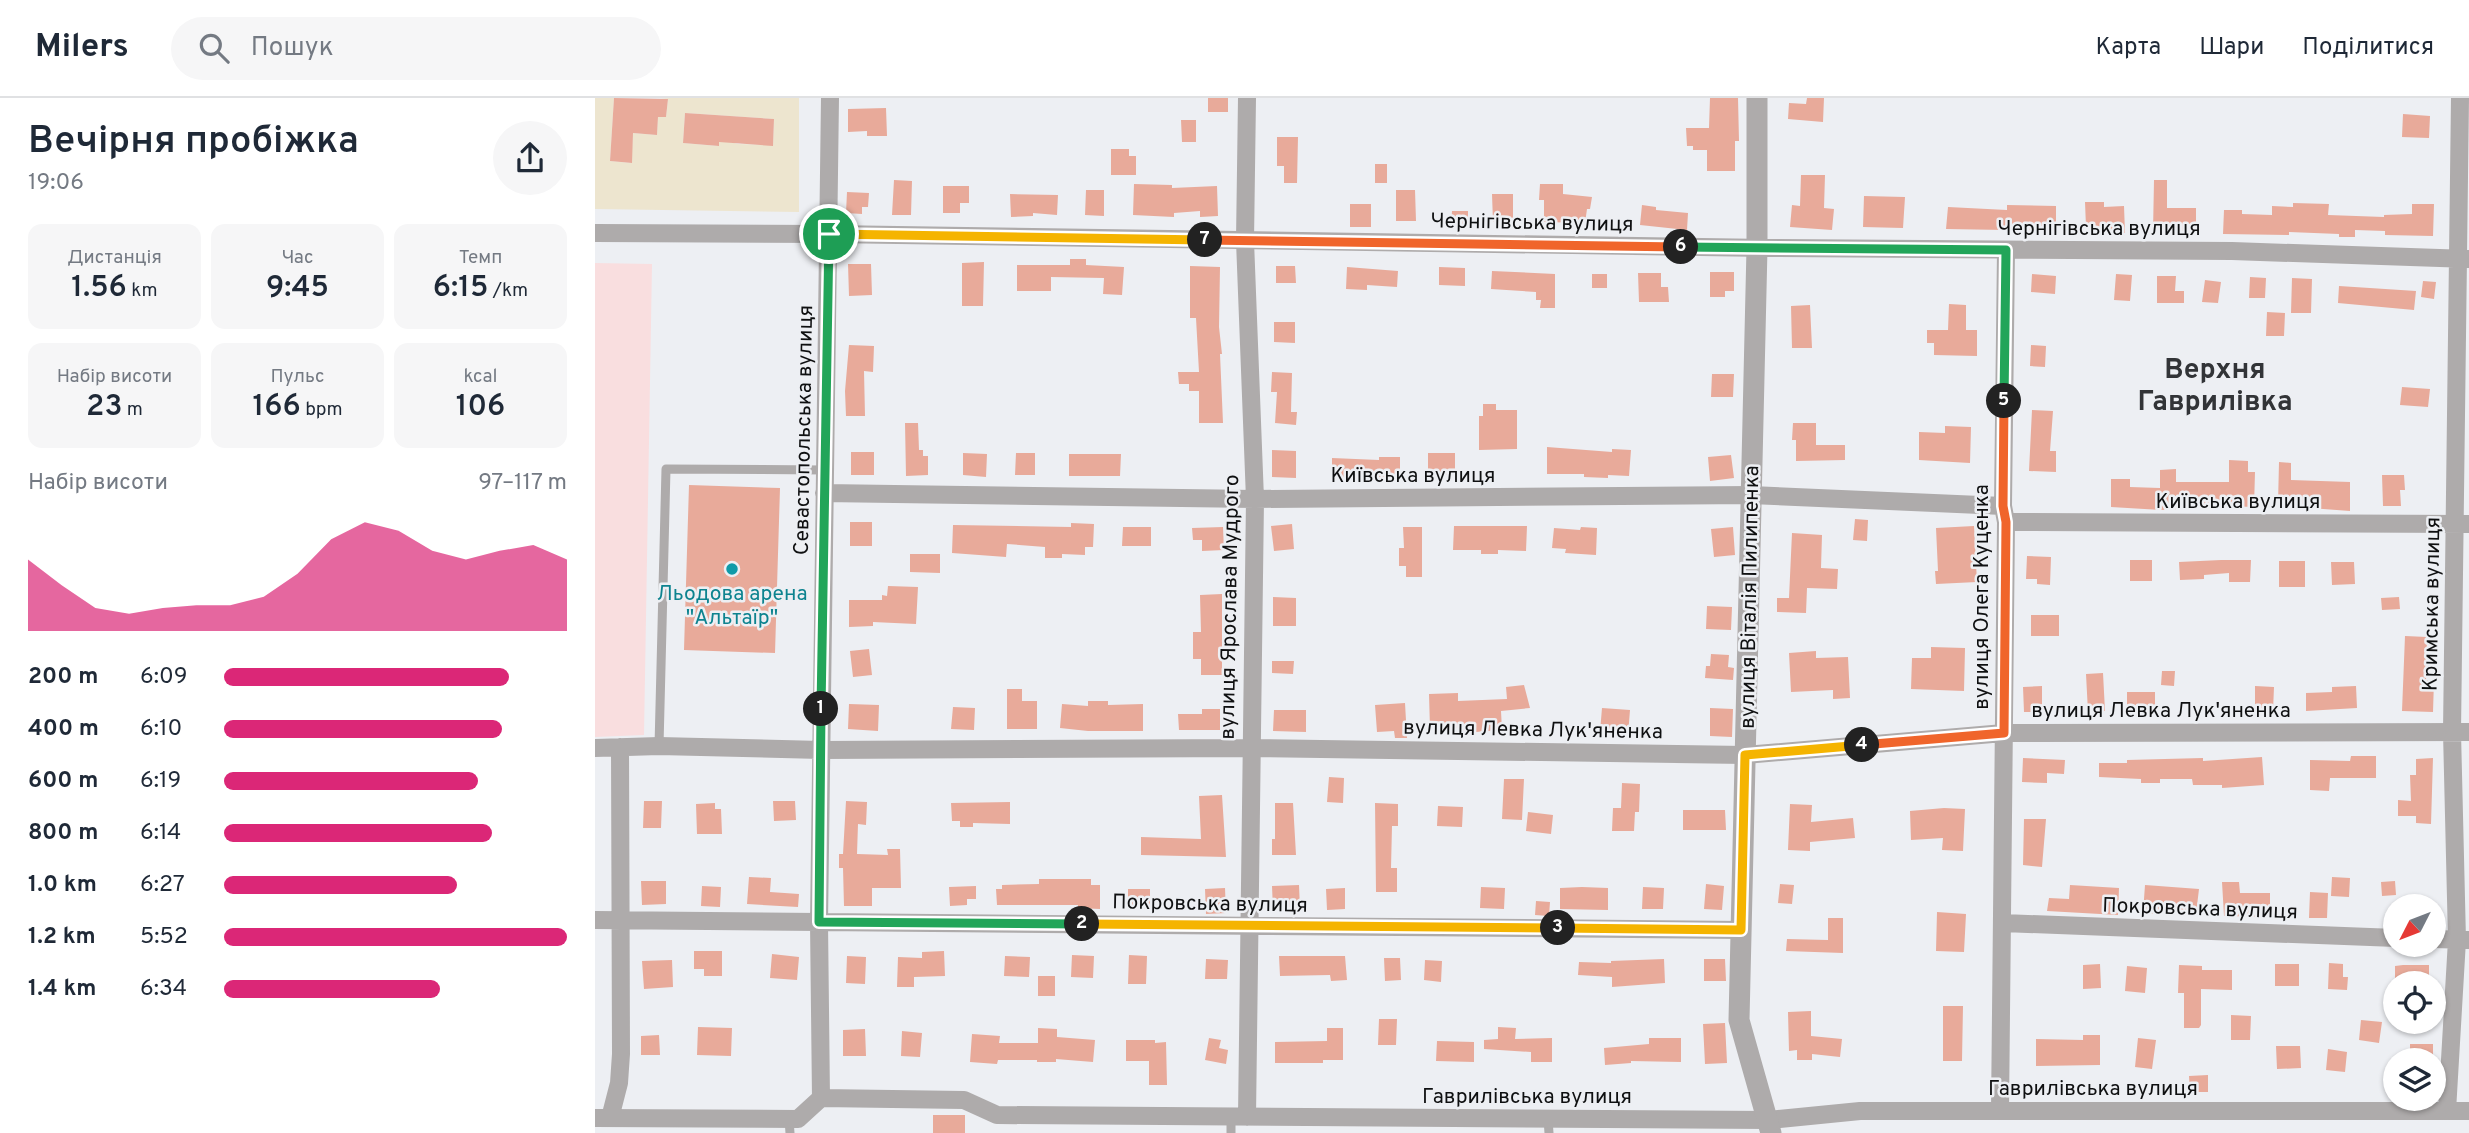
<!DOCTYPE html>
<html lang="uk">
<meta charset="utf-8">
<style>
:root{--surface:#fff;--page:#f6f6f7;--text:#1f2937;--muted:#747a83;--line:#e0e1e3;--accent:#db2777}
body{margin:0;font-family:Overpass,sans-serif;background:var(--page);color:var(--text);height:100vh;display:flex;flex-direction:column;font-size:26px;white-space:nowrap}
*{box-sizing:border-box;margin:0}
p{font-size:23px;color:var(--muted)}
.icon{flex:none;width:38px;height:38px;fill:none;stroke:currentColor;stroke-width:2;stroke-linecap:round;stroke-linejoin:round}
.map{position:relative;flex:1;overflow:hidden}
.drawer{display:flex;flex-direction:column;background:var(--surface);width:595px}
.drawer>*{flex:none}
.needle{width:46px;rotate:228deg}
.tools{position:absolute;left:1788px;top:796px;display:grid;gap:14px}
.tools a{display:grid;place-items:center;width:63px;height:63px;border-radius:50%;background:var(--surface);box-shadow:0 2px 5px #0004;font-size:35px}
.pin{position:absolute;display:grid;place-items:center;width:60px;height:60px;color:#fff;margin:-30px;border:4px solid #fff;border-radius:50%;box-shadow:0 2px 7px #0007}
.km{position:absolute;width:35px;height:35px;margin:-18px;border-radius:50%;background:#222;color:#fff;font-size:19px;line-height:35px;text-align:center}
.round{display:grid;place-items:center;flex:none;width:74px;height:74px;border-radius:37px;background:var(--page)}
.overview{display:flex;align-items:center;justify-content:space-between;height:119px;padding:0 28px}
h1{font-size:38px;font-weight:600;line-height:52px}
.figures{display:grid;grid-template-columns:repeat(3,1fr);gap:10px;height:119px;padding:7px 28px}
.figures div{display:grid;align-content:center;border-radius:14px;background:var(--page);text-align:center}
.figures b{font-size:30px;font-weight:600}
.figures small{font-size:19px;font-weight:400}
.figures p{font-size:19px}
.chart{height:196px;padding:14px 28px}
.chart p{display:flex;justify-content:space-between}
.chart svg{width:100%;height:126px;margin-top:7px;fill:var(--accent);opacity:.7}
ul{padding:0 28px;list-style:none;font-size:23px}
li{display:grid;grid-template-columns:112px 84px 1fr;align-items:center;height:52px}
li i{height:18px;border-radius:9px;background:var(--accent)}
header{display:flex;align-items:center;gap:42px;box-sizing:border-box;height:98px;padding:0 35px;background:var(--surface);border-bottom:2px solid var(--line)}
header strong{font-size:33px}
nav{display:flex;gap:38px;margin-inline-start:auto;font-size:24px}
.search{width:490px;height:63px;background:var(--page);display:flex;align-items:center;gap:18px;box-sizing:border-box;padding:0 24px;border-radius:38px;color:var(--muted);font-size:26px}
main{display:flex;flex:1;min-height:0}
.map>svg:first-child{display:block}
.industrial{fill:#ede5cf;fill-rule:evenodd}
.education{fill:#f9dedf}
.building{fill:#e8aa9a}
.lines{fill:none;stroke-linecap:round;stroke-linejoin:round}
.service{stroke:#aeabab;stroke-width:9}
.minor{stroke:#aeabab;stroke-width:18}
.tertiary{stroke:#aeabab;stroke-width:21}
.split-1-casing{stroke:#fff;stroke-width:14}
.split-2-casing{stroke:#fff;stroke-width:14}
.split-3-casing{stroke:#fff;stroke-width:14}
.split-4-casing{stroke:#fff;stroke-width:14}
.split-5-casing{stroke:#fff;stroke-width:14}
.split-6-casing{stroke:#fff;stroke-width:14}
.split-7-casing{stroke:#fff;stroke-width:14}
.split-8-casing{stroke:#fff;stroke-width:14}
.split-1{stroke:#22a559;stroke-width:9}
.split-2{stroke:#22a559;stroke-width:9}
.split-3{stroke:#f5b400;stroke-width:9}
.split-4{stroke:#f5b400;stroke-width:9}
.split-5{stroke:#f0652b;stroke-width:9}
.split-6{stroke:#22a559;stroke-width:9}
.split-7{stroke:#f0652b;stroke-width:9}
.split-8{stroke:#f5b400;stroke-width:9}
.culture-dot{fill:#0f9aa8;stroke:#edeff3;stroke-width:2.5}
.labels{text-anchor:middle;stroke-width:5;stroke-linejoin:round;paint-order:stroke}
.street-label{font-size:21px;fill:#0f1011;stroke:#edeff3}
.culture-label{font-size:21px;fill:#0d838f;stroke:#edeff3}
.district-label{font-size:28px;font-weight:bold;fill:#323437;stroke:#edeff3}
</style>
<header>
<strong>Milers</strong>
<div class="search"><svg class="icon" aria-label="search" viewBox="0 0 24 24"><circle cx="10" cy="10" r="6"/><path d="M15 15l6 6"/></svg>Пошук</div>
<nav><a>Карта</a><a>Шари</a><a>Поділитися</a></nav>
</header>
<main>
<section class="drawer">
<div class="overview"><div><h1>Вечірня пробіжка</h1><p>19:06</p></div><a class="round"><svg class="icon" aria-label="share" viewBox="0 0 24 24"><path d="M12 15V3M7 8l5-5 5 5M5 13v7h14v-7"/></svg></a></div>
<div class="figures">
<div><p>Дистанція</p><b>1.56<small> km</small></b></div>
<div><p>Час</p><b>9:45</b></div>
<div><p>Темп</p><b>6:15<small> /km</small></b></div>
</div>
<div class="figures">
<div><p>Набір висоти</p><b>23<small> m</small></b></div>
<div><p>Пульс</p><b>166<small> bpm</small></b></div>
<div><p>kcal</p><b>106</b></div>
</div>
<div class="chart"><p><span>Набір висоти</span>97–117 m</p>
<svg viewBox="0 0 160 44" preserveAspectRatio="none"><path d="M0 44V19L10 28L20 36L30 38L40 36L50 35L60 35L70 32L80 24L90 12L100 6L110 9L120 16L130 19L140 16L150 14L160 19V44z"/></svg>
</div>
<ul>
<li><b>200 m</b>6:09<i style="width:83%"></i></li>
<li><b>400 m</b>6:10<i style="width:81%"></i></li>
<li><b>600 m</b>6:19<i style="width:74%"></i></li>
<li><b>800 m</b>6:14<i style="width:78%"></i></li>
<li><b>1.0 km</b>6:27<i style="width:68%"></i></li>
<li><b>1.2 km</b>5:52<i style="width:100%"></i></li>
<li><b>1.4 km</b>6:34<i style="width:63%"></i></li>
</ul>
</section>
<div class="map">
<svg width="1874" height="1035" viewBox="0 0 1874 1035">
<rect width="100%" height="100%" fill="#edeff3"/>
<!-- industrial -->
<path class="industrial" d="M0,0H19L15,63L36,65L38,35L62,37L63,19H71L73,1L65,0H204V114L0,111ZM90,15L179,21L178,47L143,46L124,41L123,48L88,45Z"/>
<!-- education -->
<path class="education" d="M0,165L57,166L49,637L0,639Z"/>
<!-- building -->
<path class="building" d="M19,0L73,1L71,19H63L62,37L38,35L37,65L15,63Z
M613,0H633V14H613Z
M1115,0H1143L1144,43H1140V73H1112V52H1098V48H1092L1091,30H1114Z
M1212,0H1229L1228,24L1193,21L1194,5L1211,6Z
M291,10L292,38H272V33L253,34V11Z
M90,15L179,21L178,48L124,44V48L88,45Z
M1808,16L1835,18L1834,40L1807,39Z
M586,22H601V44H587Z
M682,39H703L702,85H689V68H682Z
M516,51H534V58H541V77H516Z
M780,66H792V85H780Z
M1206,77H1230L1229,110L1239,111L1237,132L1195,129L1197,107L1205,108Z
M299,82L317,83L316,117H297Z
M1559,82H1572V110H1601V135L1558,134Z
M539,86L577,87V90L622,88L623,118L605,119V113L579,115V119L538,117Z
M945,86H968V96L997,99L995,111H992L990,125L949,124V102H944Z
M348,88H374V105H365V115H348Z
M491,92H509V118L490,117Z
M801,92H820L821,123H801Z
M252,94L274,95L273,109H267V116L251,115Z
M415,96L463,97L462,117L438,115V118L416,119Z
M897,96H918V124H898Z
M1269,98L1310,99L1308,130L1268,129Z
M1490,104H1509V109L1529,108L1530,135L1515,136V128L1491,129Z
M1698,105L1734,106L1733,117L1789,119V117L1817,116V106H1839L1838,138L1790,137V133L1760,132V139H1744V136L1694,134V137L1628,136L1629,112H1647V116L1677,117V108L1698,109Z
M755,106H776V129H755Z
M1047,107L1061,109V112L1093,115L1092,132L1045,127Z
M1412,107L1461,108V133L1351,131L1353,109L1412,112Z
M857,113H873V129L856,128Z
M475,161H491V167L529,169L527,197L508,196L509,180L456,179V193H422V167H475Z
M389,164L388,208H367V165Z
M253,166H276L277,197L254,198Z
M595,168L625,169L624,229L627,256H625L628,325H604V293H594V286H584L583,274H604L601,220H595Z
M681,168H700L701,185H681Z
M752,169L803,173L802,189L772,187V192L751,191Z
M844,169L870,170V188L844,187Z
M897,173L960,176V210H945L946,202H941V194L896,191Z
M1115,174H1139V193H1130V199H1115Z
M1043,175H1066V189H1073L1074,204H1044Z
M997,176H1012V190H997Z
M1437,176L1461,178L1460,196L1436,194Z
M1521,176L1537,177L1535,203L1519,202Z
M1562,178H1581L1580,193H1589V205H1562Z
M1655,179L1671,180L1670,200H1654Z
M1697,180L1717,181L1716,215H1696Z
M1610,182L1626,184L1623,205L1607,204Z
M1828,183L1841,184L1839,201L1826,199Z
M1744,188L1821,193L1819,212L1743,205Z
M1354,206L1371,207V232H1382V258L1339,257V245H1332V232H1353Z
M1215,207L1217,250H1197L1196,208Z
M1672,214L1690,215L1689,238H1671Z
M679,224H700V245L679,244Z
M254,247L279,248L278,274L269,273L270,318H251L250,293Z
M1436,247L1451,248L1450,269L1435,268Z
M677,274L697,275L696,314H702L701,327L680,325L682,294H676Z
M1117,276H1139L1138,299H1116Z
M1807,289L1835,291L1833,309L1805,307Z
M888,306H901V312H922V351L884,352V318H888Z
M1437,312L1458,313L1455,353H1461V374L1434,373Z
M310,325H323L324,352H328V358H333V377L311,378Z
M1198,325H1221V347H1250V362L1201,363V342H1197Z
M1350,328L1376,329L1375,365L1324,362V334L1350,335Z
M952,349L1017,354V351L1036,352L1034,378L1013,377V380L989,379V376H952Z
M677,352L701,353V380L677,379Z
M256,354H279V377H256Z
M368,355L392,356L391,379L368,377Z
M421,355H440V377H420Z
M833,355H860V377H833Z
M474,356H526L525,378H474Z
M1136,357L1139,380L1115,383L1113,359Z
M784,359H805V379L737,380V360L784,362Z
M1634,362L1653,363V374H1660L1659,409L1603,407V410L1566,412L1516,409V381H1535V389L1565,390V372L1581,371V384H1634Z
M1684,364L1696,365V382L1755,384V413L1715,410V406H1683Z
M1787,377H1809L1810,392H1805L1806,408H1788Z
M94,387L185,390L180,555L89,552Z
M1260,421L1273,422L1272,443L1258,442Z
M255,424H277V448H255Z
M476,425L499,426L498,449H490V457L467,456V460H450V449L412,446L411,459L357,455L358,427L476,429Z
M697,426L699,451L679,453L676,428Z
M859,428H932L931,453L903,452V456H886V452H858Z
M1379,428L1382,484L1341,486L1340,473H1343L1341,430Z
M528,429H556V448H527Z
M628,429L629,452L607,453V442H598L597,430Z
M808,429H827V479H811V468H804V450H809Z
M986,429L1002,430L1001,457L970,455L971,451L957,450L959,430L985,432Z
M1138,429L1140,457L1119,459L1116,431Z
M1197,435L1227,437L1226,470L1243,471L1242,491L1212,490L1211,515L1182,514V500H1194Z
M315,456H345V475L315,474Z
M1432,458L1456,459L1455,487L1442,486V481H1431Z
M1535,462H1557V483H1535Z
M1626,462H1656L1655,484H1634V475L1609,477V481L1585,482L1584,464Z
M1684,463H1710V489H1684Z
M1736,464H1759L1760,486L1737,487Z
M293,488L323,489L321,526L278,524V528L254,529V502H287V497L292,498Z
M627,496V577H606V561H598V534H606L605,497Z
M678,499L701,500V528H678Z
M1804,499L1805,511L1787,512L1786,500Z
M1112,508L1137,509L1136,532L1111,531Z
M1436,517H1464V538H1436Z
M1810,538L1832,539L1831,582H1839L1838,614L1807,613Z
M1336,549L1370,550L1369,593L1316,591L1317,560H1336Z
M274,551L277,577L258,579L255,553Z
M1221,553V560L1253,559L1255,600L1238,601V592L1196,594L1194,555Z
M1116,556L1134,557L1133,569L1139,570L1138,582L1110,580L1111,568H1115Z
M677,563H699L698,576L677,575Z
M1567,573H1580L1579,588L1566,587Z
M1508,575L1510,613L1493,614L1491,576Z
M929,587L935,610L906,613L907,632L867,635L866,630L835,631L834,596L863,595V603L912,601L911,589Z
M1447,588V614H1429L1428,589Z
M1660,588L1679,589L1678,613H1660Z
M1761,588L1762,610L1711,613V595L1737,594V589Z
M412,591H427V603H442V631H412Z
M1532,594H1560V615L1532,614Z
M493,603H513V607L548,606V633H493L465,630L467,606L493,608Z
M810,605L812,640H800L799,633L782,634L780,607Z
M254,606L284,607L283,633L253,631Z
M358,609L380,610L379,632L356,631Z
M1007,610L1035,612L1033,637L1005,634Z
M1115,610L1138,611L1137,639L1115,638Z
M607,611H625V632H584L583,616H607Z
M679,612H711V634L678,633Z
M1756,658H1781V680H1735L1734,693L1715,692V662L1755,663Z
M1667,659L1669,687L1627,690V687H1598L1597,681H1565V685H1546V681L1504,679V665H1532V662L1608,660V663Z
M1428,660L1470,662L1469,676L1452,675V685L1427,684Z
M1838,660L1836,726L1821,725V718H1803V702L1816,703L1815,677H1821V661Z
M734,679L749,680L748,705L732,704Z
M909,681H929L927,722L907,721Z
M1027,685L1045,686L1044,714H1040L1039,733H1017L1018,710H1026Z
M627,697L631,759L546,757V739L606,741L604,698Z
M49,703H67L66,730H48Z
M178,703H200L201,722L179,723Z
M251,703L272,704L271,727L263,726L262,756L293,757L292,751H305L306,790H277V808H249L248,770H244V756H248Z
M415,704V726L378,725V729H365V723H357L356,705Z
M120,705V711H126L127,736H102L101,706Z
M680,705H698L701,757H677V741H680Z
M780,705L803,706V728H797L796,770H802V794H781Z
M1195,706L1217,707L1216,724L1258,720L1260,740L1215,744V753L1193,752Z
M843,708L868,709L867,729L842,728Z
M1349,710L1370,711L1368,753L1347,752L1348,740L1316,742L1315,713Z
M1088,712H1130L1131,732H1088Z
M933,714L958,717L956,736L931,733Z
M1429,721H1451L1447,769L1428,767Z
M154,779L176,780L175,794L204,796L203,809L152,806Z
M1737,779L1755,780L1754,799L1736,798Z
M444,781H496V787H505V811L483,810V807H402L401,791H407V787L444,786Z
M46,783H71V806L47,807Z
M1800,783L1801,797L1787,798L1786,784Z
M1627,784H1644L1645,795H1675V819L1629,818Z
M1111,786L1129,788L1127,812L1109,811Z
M1185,786L1199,787L1197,806L1183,805Z
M704,787L705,811L678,812L677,788Z
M1475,787L1524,790L1523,817L1452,813L1454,800L1474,801Z
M1550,787L1604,791L1601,816L1565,812V816L1548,815Z
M107,788L126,789L125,809L106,808Z
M381,788V801H372V807L355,808L354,789Z
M886,789L910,790L909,811L885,810Z
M987,789L1013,790V812L965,811V790Z
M1048,789L1069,790L1068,811H1047Z
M630,790L631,815L611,816L610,791Z
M750,790V811L732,812L731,791Z
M533,791H555V811H533Z
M1715,794L1733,795L1732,820H1714Z
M941,803L955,804L954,818L940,817Z
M1342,814L1371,816L1369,854L1341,853Z
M1233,820H1248V855L1191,853L1192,841L1233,842Z
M99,853H127V878H109V871H99Z
M349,853L350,878L319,879V889H302L303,859L327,860V854Z
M177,856L204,859L202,882L175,880Z
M477,857L499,858L498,880L476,879Z
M534,857L552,858L551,886H533Z
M252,858L271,859L270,886L251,885Z
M410,858L435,859L434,879L409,878Z
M684,858H750L752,882L736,883L735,877L685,878Z
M789,860H805L806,882L790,883Z
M611,861L633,862L632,881H610Z
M1069,861L1070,885L1017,889V879L983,877L984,864L1016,865V863Z
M1109,861H1130L1131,883H1109Z
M77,862L78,889L49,891L47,863Z
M830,862L847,863L846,884L829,882Z
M1734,865L1748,866V879H1753L1752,892L1733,891Z
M1505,866L1506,890L1488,891V867Z
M1680,866H1704V888H1680Z
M1584,867L1607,868V872H1637V892L1606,891V927L1604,930H1589V895H1583Z
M1808,867H1834V883H1800V868Z
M1532,868L1552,870L1550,895L1530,893Z
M443,878H460V898H443Z
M1348,908H1368L1367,963H1348Z
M1216,913V938L1247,941L1245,959L1217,956V962H1202V952L1194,953L1193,914Z
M1636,917L1656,918L1655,942H1636Z
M784,921H802L801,947H783Z
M1766,922L1787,924L1784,945L1764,942Z
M1130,925L1132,965L1110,966L1108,926Z
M103,929L137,930L136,958L102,957Z
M903,929L921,930L920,941L957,940V964H936V954L889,951V942L903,941Z
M443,930L462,931V939L500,942L498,964L461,961V964H442V962H403L402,966L375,964L377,936L405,938L404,945H443Z
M732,930H748V962H728V965H680V944L732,943Z
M270,931L271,958H248V932Z
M307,933L327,935L325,959L306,958Z
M64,937L65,957H46V938Z
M1488,937H1505V967L1441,968V941L1488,942Z
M614,940L626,942L624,950L633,952L631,966L610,962Z
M1054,940H1086V964L1036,963V965L1010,967L1009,950L1054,946Z
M1543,940L1561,942L1557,971L1540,969Z
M531,942H560V945L571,944L572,987H554V963H531Z
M842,943L879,944V964L841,963Z
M1815,946H1838V962H1815Z
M1681,948H1705L1706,970L1682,971Z
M1733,951L1752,954L1750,974L1731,972Z
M1613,977V994H1595L1594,978Z
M338,1017H370V1035H338Z"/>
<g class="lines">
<!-- service -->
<path class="service" d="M64,648L71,371L230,372
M636,1019V1035
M194,1021L195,1035
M953,1021L954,1035"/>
<!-- minor -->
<path class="minor" d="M652,0L650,143L660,401L652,1019
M0,135L234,136L1172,150L1637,153L1874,161
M229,395L660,401L1156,397L1408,408
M1411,424L1874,426
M0,650L64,648L226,652L656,650L1150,657L1409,635L1874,634
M0,822L1146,832
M1408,825L1801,840
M1839,841L1874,842
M226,1000L224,824L235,0
M1405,1013L1411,424L1408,408L1411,152
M1852,1013L1862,842L1857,634L1865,0
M0,1020L203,1021L226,1000L369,1002L402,1017L1174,1022L1265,1013H1874
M15,1020L24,985L26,956L25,649"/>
<!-- tertiary -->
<path class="tertiary" d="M1162,0V150L1144,922L1176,1035"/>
</g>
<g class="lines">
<!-- split-1 casing -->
<g class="split-1-casing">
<path id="split-1" d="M226,611L234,136"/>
</g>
<!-- split-2 casing -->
<g class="split-2-casing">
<path id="split-2" d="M226,611L224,824L487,826"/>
</g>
<!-- split-3 casing -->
<g class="split-3-casing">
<path id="split-3" d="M487,826L963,830"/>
</g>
<!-- split-4 casing -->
<g class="split-4-casing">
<path id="split-4" d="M963,830L1146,832L1150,657L1267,647"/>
</g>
<!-- split-5 casing -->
<g class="split-5-casing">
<path id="split-5" d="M1267,647L1409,635L1411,424L1408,408L1409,303"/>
</g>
<!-- split-6 casing -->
<g class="split-6-casing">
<path id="split-6" d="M1086,149L1411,152L1409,303"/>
</g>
<!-- split-7 casing -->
<g class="split-7-casing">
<path id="split-7" d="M610,142L1086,149"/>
</g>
<!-- split-8 casing -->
<g class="split-8-casing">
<path id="split-8" d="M234,136L610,142"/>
</g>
<!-- split-1 -->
<use href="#split-1" class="split-1"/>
<!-- split-2 -->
<use href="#split-2" class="split-2"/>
<!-- split-3 -->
<use href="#split-3" class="split-3"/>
<!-- split-4 -->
<use href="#split-4" class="split-4"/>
<!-- split-5 -->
<use href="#split-5" class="split-5"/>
<!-- split-6 -->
<use href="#split-6" class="split-6"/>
<!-- split-7 -->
<use href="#split-7" class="split-7"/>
<!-- split-8 -->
<use href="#split-8" class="split-8"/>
</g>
<!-- markers -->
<circle class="culture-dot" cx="137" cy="471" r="7"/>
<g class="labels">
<!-- street labels -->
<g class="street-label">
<text transform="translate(937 124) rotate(1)" y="7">Чернігівська вулиця</text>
<text x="1504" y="137">Чернігівська вулиця</text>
<text transform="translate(208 332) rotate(-89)" y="7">Севастопольська вулиця</text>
<text x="818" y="384">Київська вулиця</text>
<text x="1643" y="410">Київська вулиця</text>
<text transform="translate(1154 499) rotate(-89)" y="7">вулиця Віталія Пилипенка</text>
<text transform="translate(1386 499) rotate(-90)" y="7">вулиця Олега Куценка</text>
<text transform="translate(1836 506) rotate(-89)" y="7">Кримська вулиця</text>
<text transform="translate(634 509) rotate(-89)" y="7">вулиця Ярослава Мудрого</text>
<text x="1566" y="619">вулиця Левка Лук'яненка</text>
<text transform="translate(938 631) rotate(1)" y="7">вулиця Левка Лук'яненка</text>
<text transform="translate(615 805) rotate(1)" y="7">Покровська вулиця</text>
<text transform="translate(1605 810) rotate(2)" y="7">Покровська вулиця</text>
<text x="1498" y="997">Гаврилівська вулиця</text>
<text x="932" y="1005">Гаврилівська вулиця</text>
</g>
<!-- culture labels -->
<g class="culture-label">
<text x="137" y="502">Льодова арена<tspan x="137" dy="24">"Альтаїр"</tspan></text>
</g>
<!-- district labels -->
<g class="district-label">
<text x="1620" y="280">Верхня<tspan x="1620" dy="32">Гаврилівка</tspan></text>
</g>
</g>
</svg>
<div class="tools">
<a><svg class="needle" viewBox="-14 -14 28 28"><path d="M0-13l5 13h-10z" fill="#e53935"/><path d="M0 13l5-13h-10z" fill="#747a83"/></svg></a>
<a><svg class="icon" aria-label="locate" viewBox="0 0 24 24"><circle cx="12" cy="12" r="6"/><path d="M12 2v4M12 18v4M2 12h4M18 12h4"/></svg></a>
<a><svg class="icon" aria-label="layers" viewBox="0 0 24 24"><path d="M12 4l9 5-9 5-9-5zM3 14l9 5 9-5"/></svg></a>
</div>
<div class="pin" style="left:234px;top:136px;background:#1e9e55"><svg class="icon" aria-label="arrive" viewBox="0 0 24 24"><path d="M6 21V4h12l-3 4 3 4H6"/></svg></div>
<b class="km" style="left:226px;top:611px">1</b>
<b class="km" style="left:487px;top:826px">2</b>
<b class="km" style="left:963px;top:830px">3</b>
<b class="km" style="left:1267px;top:647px">4</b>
<b class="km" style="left:1409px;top:303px">5</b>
<b class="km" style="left:1086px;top:149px">6</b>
<b class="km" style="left:610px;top:142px">7</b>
</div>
</main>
